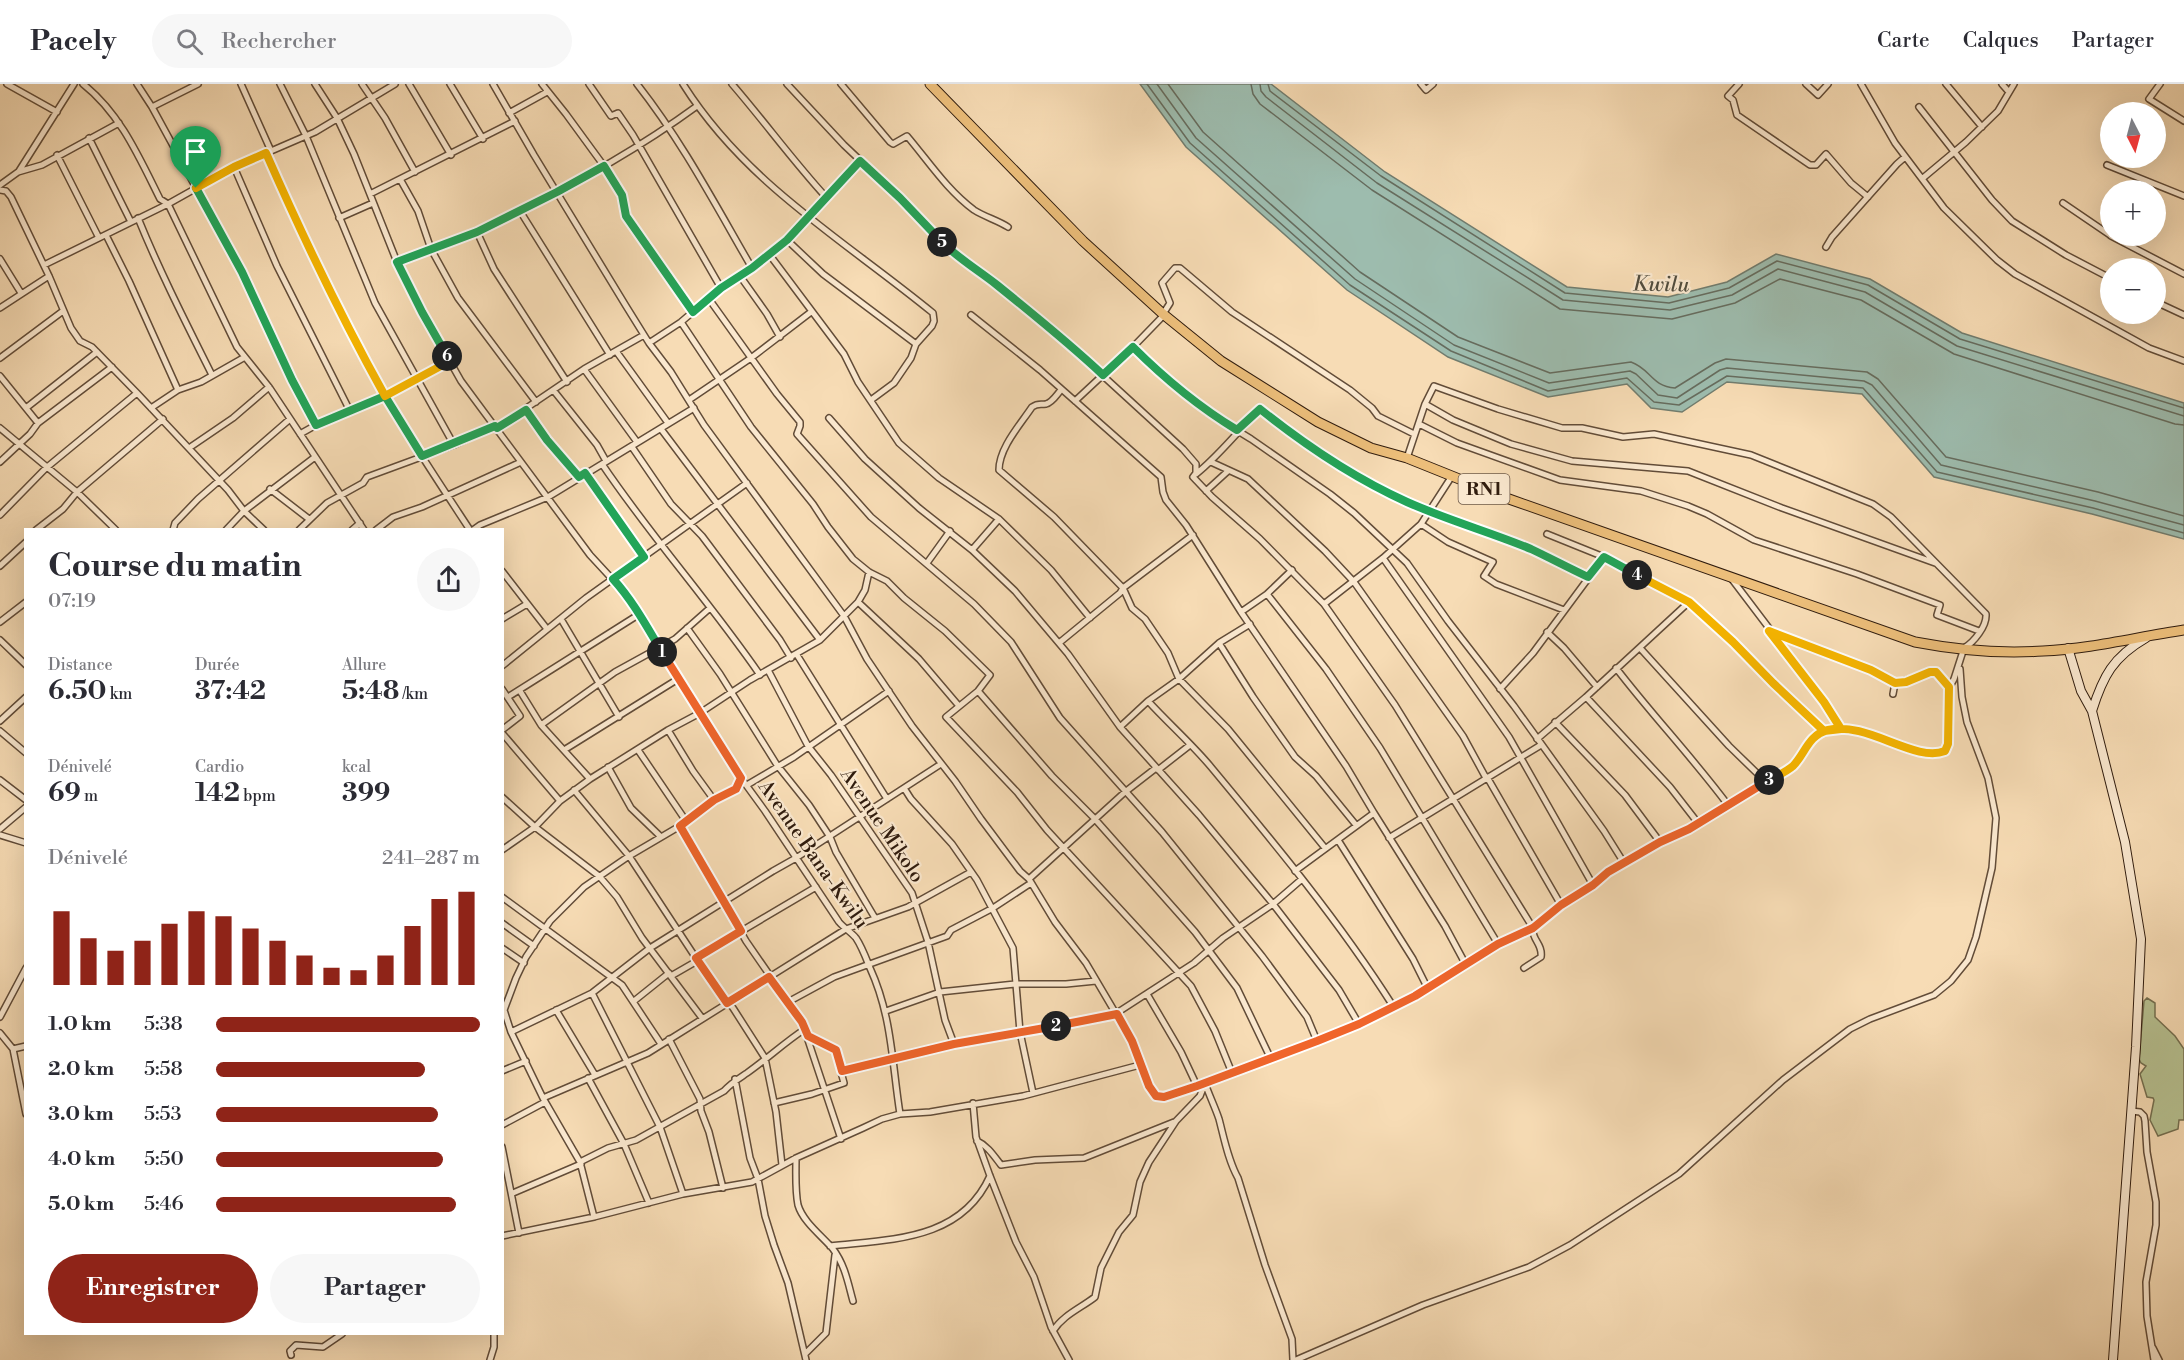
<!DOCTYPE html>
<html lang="fr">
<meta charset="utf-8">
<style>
:root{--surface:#fff;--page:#f7f7f7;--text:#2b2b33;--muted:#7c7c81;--line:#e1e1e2;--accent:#8f2418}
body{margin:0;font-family:"Libre Bodoni",serif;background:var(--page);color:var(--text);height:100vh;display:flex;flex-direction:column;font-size:22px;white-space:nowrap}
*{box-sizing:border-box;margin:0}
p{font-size:20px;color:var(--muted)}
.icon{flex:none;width:33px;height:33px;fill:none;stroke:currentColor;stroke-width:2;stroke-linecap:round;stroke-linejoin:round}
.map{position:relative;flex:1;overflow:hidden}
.side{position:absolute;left:24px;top:444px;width:480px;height:807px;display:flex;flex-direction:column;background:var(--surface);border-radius:0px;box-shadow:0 6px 24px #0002}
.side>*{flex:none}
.needle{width:39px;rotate:174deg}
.fabs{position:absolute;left:2100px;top:18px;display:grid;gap:12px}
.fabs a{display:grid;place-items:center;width:66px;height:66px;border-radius:50%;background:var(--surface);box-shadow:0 6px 24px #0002;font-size:30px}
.pin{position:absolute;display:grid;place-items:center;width:51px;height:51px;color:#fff;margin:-62px -26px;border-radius:50% 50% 50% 0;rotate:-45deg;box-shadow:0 0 6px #0007}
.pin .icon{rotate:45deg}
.km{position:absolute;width:30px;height:30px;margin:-15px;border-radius:50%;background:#222;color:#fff;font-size:16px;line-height:30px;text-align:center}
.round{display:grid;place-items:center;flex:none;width:63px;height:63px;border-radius:32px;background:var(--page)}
.headline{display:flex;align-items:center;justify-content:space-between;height:102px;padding:0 24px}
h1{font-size:33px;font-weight:700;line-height:45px}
.metrics{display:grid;grid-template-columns:repeat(3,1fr);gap:9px;height:102px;padding:6px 24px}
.metrics div{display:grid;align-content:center}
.metrics b{font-size:26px;font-weight:700}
.metrics small{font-size:16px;font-weight:400}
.metrics p{font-size:16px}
.chart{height:168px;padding:12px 24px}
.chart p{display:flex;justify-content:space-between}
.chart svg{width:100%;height:108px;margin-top:6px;stroke:var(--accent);stroke-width:6}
.primary-button{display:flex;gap:12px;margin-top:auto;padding:12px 24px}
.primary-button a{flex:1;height:69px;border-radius:36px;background:var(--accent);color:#fff;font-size:24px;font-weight:700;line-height:69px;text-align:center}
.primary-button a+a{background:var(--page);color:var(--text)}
ul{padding:0 24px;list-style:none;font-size:20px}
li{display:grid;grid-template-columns:96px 72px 1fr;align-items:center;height:45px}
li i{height:15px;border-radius:8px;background:var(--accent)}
header{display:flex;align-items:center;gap:36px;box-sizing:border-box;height:84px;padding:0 30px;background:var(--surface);border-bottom:2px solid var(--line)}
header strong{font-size:28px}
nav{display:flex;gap:33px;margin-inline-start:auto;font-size:21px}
.search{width:420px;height:54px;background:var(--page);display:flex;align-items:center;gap:15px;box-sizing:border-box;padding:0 21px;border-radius:33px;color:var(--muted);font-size:22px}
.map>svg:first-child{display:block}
.green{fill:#b7c292;stroke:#746f50;stroke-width:1.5}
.water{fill:#9dbcae;stroke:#717c6e;stroke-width:1.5}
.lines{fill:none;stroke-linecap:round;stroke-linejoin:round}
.shore{stroke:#666c5e;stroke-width:1.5}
.street-casing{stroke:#624c38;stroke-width:8}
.secondary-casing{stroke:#301c0e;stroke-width:10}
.highway-casing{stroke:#301c0e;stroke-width:11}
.street{stroke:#fae8cf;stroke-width:5}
.secondary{stroke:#fae8cf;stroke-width:8}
.highway{stroke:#ecbe7a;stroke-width:9}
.split-1-casing{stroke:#fff;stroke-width:12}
.split-2-casing{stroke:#fff;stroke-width:12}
.split-3-casing{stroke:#fff;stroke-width:12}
.split-4-casing{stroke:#fff;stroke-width:12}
.split-5-casing{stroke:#fff;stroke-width:12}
.split-6-casing{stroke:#fff;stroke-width:12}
.split-7-casing{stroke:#fff;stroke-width:12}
.split-1{stroke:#22a559;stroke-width:8}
.split-2{stroke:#f0652b;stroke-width:8}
.split-3{stroke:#f0652b;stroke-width:8}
.split-4{stroke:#f5b400;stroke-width:8}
.split-5{stroke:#22a559;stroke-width:8}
.split-6{stroke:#22a559;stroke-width:8}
.split-7{stroke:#f5b400;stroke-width:8}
.labels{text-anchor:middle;stroke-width:4.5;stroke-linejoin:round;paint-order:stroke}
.shield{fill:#fae8cf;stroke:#6d5948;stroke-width:1.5}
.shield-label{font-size:18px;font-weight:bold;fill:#301c0e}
.street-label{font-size:20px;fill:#301c0e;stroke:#fae8cf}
.water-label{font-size:21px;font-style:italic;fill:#514c3e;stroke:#fae8cf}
</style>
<header>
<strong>Pacely</strong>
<div class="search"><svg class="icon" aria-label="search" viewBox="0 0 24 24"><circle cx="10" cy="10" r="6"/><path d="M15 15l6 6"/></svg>Rechercher</div>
<nav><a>Carte</a><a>Calques</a><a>Partager</a></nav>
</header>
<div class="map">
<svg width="2184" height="1276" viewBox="0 0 2184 1276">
<rect width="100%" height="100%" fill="#f7dcb5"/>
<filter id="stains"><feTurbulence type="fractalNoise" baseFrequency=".00333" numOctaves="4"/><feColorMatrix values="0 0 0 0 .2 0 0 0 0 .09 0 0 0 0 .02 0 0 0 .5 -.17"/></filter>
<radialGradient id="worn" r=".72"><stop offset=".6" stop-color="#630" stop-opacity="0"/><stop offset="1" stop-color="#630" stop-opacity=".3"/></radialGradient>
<!-- green -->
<path class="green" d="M2147,914L2155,919V933L2175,952L2184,965V1036H2179L2178,1045L2158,1052L2150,1036L2154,1016L2153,1014L2147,1013L2140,990L2146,982L2141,979L2139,975L2144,917Z"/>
<!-- water -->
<path class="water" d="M1140,0H1271L1385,88L1567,203L1668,213L1727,198L1776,170L1870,195L1962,249L2184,319V455L2092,430L1934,393L1862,310L1727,298L1682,328L1651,324L1627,300L1548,313L1448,273L1347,206L1186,63Z"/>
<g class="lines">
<!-- shore -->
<path class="shore" d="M1147,0L1190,59L1350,201L1451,267L1548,307L1627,294L1654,318L1679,321L1727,292L1863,304L1937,388L2093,424L2184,449
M1157,0L1196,54L1355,195L1454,261L1549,299L1630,287L1636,290L1658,311L1677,314L1720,286L1727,284L1864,297L1872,301L1941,381L2095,417L2184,441
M1168,0L1203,48L1360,188L1458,253L1550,289L1631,278C1651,285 1651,302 1675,304L1715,279L1726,275L1867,288L1878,295L1946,373L2098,408L2184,432
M1251,0L1253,10L1260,20L1372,106L1560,225L1672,235L1735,219L1780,195L1861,216L1954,270L2175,340L2184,341
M1260,0L1261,7L1266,13L1377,99L1563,216L1670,226L1732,211L1778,185L1865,208L1957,262L2184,332
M1268,0L1270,7L1381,92L1565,209L1669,219L1729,204L1777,177L1868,201L1960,255L2184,324"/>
<!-- street casing -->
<g class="street-casing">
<path id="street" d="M7,0L57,28
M83,0C120,29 139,73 160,115L168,120L237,263L269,303L364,446
M137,0L152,23L242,188L292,296L316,341
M241,0L271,67
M280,0L306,52L375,219L454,361
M315,0L337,34L354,70L395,173L422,228L461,297L590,471L626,510L638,531L741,694L765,727L839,838C844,844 851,848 856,854C862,863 866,874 870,884C892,932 892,979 900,1030
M362,0L385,34L415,88
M409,0L451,71
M450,0L483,55
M493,0L534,71L626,222L649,259L671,288L704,341L844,532L867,575L912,642L955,697L981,735L1020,787L1029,795L1055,838L1086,879L1132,957L1149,1002L1156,1012L1164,1013L1197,1002L1317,957L1359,940L1415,912L1498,860L1533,844L1561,821L1593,801L1608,788L1660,758L1689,745L1765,697L1780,691L1794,681L1807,660L1824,647L1853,646L1885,655L1922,669L1932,670L1945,667L1947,664L1949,604L1954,595L1964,564C1974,558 1987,542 1986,530L1891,433L1873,420L1751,371L1654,350L1623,353L1582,344H1562L1498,325L1434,302L1425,320L1407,374
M542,0L566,30L604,82L622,111L626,132L693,228
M589,0L611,32L618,29L633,51L721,204
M637,0C682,57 716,122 752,184
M683,0C746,100 844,156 933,229L934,237L932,242L916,260L911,274L894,299L871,316
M732,0C764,37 793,77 826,113
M787,0L844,61L900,114L956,172L995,199L1054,247L1183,365L1196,380V389L1193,393
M841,0L890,58L893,60L907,52C929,78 947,106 974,126C985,133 997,136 1008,143
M1421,0L1426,6L1433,0
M1739,0L1728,12L1733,16L1737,31L1810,81H1816L1826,70L1851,99L1868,113
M1806,0L1818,11L1828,0
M1861,0L1895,59L1944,124L1997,176L2015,190L2149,264L2184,277
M1946,0L1982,43
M2002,0L2009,8
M2160,0L2149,15L2184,37
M152,23L198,0
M1919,23L1992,116L2012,137L2066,171L2110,194
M509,29L547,8
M89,54L131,138
M266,69C297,140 330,210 367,279C397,336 434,391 470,446
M57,71L99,154
M2107,81L2184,112
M234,83L277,182L350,327
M19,87L74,0
M1923,94L1966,58L1998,27L2014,0
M400,95L418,127L431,165L458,214L536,318
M0,101L18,88L42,81L119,39
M0,106L6,107L11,113L49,192L71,244L80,257L92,263L137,309L228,406L244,427L264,446
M370,110L515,37
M2063,119L2110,151
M520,127L610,271
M138,134C160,188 186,239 212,291
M339,134L373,119
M477,148L494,185L567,298
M106,151L129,197L178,306
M2111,152L2184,190
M787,156L823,190L916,260
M1826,163L1832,153L1897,80L1905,73
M769,170L844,270L858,298L899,359L939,394L999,435L1051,486L1090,534
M0,175L21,209
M397,178C424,167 453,159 479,147C554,112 630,71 697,22
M44,181L168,120L234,83L315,48L395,0
M740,192L767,230L780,253
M709,215L777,310L800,338V342L797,350L871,433L974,520L1011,558L1060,634L1162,748L1262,872L1307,933L1317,957
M2156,218L2184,231
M0,224L49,192
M1163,230L1170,219L1162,199L1175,184H1180L1232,228L1350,306L1372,324L1378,332L1414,350
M971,231L1040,286L1161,393L1163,408L1166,416L1186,441L1241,528L1346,682L1374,729L1445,842L1466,881
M681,238L751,343L813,420L828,443L853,475L869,488L887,497L904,514L945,547L990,591L978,607L946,633L1017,708L1047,746L1191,902L1215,947L1232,989
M649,259L681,238L721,204L752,184L787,156L860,77
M1133,263L1159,289L1207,328L1251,355L1330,410L1354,429L1407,479L1448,537L1514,622L1604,747L1624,779
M616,267L668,339
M0,274L63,227
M584,285L637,358
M0,292L38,339
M1061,306C1057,310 1053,318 1046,320C1040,321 1038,319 1032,323C1020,341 999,364 999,386L1054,433L1123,504L1132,524L1145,535L1168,569L1179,595L1228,645L1325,764
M554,307L597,361L606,377
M689,316L751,274L811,228
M1075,317L1133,263L1164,231
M1425,320L1453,336L1511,360L1572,377L1688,387L1782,424L1935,479
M26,324L97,268
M151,324L178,306L201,298L245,273
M526,326L547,356L579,393
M829,334L865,375L919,424L972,466L1015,507L1068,570L1120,643L1199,731L1273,820L1339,906L1359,940
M1419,340L1457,359L1560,396L1641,407L1688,422L1707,430L1754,456L1857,490L1940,521L1937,531L1979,547
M0,344L77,408L116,446
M497,344L584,285L644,251
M661,345L820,556
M300,350L316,341L385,312L450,277
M632,363L671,420L702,452L780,556L791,574
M189,364L233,334L269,303
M0,378L30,350L38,339L112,283
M1211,378L1248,395L1325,467L1354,498L1463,652L1486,694
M602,380C651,453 710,518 760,591
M585,389L644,473
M1196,390C1220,371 1238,346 1261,325C1305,361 1354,394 1407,418C1447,436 1490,448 1531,465C1550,474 1569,484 1588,493
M1193,393L1212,413L1260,455L1324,520L1395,621L1533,844C1531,855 1543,860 1541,873L1524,884
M270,405L309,435
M1206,407L1228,387
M0,431L46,384L137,309
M1421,440L1448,458L1493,478L1484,492L1496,500L1564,526
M36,446L63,425L77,408L163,335
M173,446L175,439L198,415L290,335
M226,446L244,427L315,373
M299,446L327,419L363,399L367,393L454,361L495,342
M352,446L360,439
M376,446L393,433L422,423L521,378
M473,446L480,441L548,413L694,324
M1547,450L1604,473L1689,518L1733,558L1773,599L1824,647
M972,466L999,435
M1383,474L1509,653L1593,801
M927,479L950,447
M0,482L26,458
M502,487L547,545
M1731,494L1825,618L1841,645
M1267,510L1326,585L1380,664L1498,860
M858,518L919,575L959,622
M1324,520L1383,474L1421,440L1452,392
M1241,528L1267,510L1292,486
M502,535L527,520
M561,535L619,633
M0,538L26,518
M687,544L720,590L777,681L809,721L830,753L836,768L875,834
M1769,547L1871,587L1895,599
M1547,548L1564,564L1597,603
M0,556L26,581
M1059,559L1120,509L1123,504L1193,451
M1219,559L1253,613L1295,673L1316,692L1356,741
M1640,564L1729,662L1765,697
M797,571L887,715
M502,582L586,514L747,399
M1616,584C1652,631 1693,674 1728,721
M768,586L808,662L831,691L912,809L928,858L945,936L954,960
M502,605L520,632L502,646
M1500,605L1533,569L1604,473
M520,607L541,641L590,695
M978,607L1052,692L1094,734L1195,848L1237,904L1270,973
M1893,610L1895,599C1909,597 1923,587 1938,589L1949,604
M508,613L638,531
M1586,613L1670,703L1698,739
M1148,617C1168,639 1192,660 1211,683C1275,760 1339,837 1393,922
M0,637L26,613
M1555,638L1625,711L1660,758
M541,641L615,588L675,555L710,524
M1120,643L1148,617L1179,595L1219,559L1250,540
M668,646L693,687L714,716
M0,647L26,669
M502,649L560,717
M1537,655L1586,613L1689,518
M564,666L678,595
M638,666L686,737
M608,683L631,724L660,752
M1158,686L1190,661
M1487,693L1561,821
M0,696L26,716
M747,701L794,673L889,607
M904,704L911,715L952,760L977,796L1013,864L1020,948L1033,1009
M574,706L629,772L711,897L733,924L765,974L776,1028L782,1081
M502,713L535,743L599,792L617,813L642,854L702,934
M680,742L746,857L802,938L841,1055
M0,745L26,723
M0,751L26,759
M1389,754L1541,661
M1338,756L1413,875L1427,903
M502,766L535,743L560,717L590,695L668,646L700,629L750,596L820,556L858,518L865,506L869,488
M1295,787L1374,729
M1029,795L1125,708L1156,684
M502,813L622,901L661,960
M502,839L534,862
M502,864L524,879
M696,874L816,803
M671,892L697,877
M592,909L660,1043L683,1110
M1147,910L1181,968L1197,1002
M634,917L669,889
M788,918L834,893L947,852L951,846L993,824L1031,799
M556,926L595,991
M886,927L940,908L1015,900H1066L1096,897
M0,933L26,884
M511,948L592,909L650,864L773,787L796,774L941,680
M0,949L13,965L26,1030
M669,955L700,1015L701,1027L709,1048L723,1104
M13,965L26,962
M502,987L526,977
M842,987L954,960L1112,932L1194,879L1223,854L1273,820L1302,795
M588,994L624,1060L649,1119
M735,995L750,1074L758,1095L765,1132L774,1161L788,1199L806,1276
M1205,999C1209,1011 1215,1023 1219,1035C1224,1054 1228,1076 1238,1094L1265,1181L1292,1255L1293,1276
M543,1014L648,969L846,845L908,823L971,788
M774,1019L812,1010L844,999L835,966L808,953
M973,1019L976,1053L990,1092L1016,1158L1034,1193L1051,1243L1069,1276
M2131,1027L2140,1028L2144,1032L2145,1037L2147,1068L2156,1118V1141L2146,1198L2147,1232L2154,1276
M502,1041L545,1018
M977,1057C988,1062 994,1072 1001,1081L1035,1076L1084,1074L1174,1038
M502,1063L519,1149
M796,1074C796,1089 795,1106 798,1121C803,1138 822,1152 833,1165C845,1181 848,1199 853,1217
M580,1078L608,1064L636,1056L724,1007C731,999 738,995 747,989C767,975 785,958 805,945
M513,1109L581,1080
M594,1133L580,1078L543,1014L511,948L504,926L516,894L526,873L550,837L584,803L629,772L680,742L714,716L737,705L741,694
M502,1152L594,1133L683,1110L752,1098L796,1074L863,1044L882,1035L900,1030L930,1028L1023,1012L1140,981
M830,1162C891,1155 961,1157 990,1092
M1053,1247C1063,1231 1081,1224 1095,1213L1101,1184L1119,1148L1133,1131L1140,1098L1149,1078L1176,1037L1200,1012L1205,999
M2153,1264L2159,1276
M805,1270L826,1249L835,1171
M291,1271L290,1267L296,1261L323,1263L342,1250
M490,1276L494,1263V1250
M1296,1276L1423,1221L1529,1183L1570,1161L1679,1090L1783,996L1850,945L1870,935L1934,911L1951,897L1968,876L1976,853L1992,784L1996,734L1988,694L1967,638L1962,613L1960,585"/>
</g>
<!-- secondary casing -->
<g class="secondary-casing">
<path id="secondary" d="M2068,564L2081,607L2092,627L2125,758L2141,855L2136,963L2113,1276
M2092,627C2103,592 2113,573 2146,554"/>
</g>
<!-- highway casing -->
<g class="highway-casing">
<path id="highway" d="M930,0L1083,157L1163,230L1221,277L1318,338L1371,364L1407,374L1509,415L1915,558C1957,566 2001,570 2043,567C2090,565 2137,553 2184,546"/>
</g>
<!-- street -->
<use href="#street" class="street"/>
<!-- secondary -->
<use href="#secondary" class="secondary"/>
<!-- highway -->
<use href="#highway" class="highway"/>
</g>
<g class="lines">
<!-- split-1 casing -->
<g class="split-1-casing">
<path id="split-1" d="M196,104L242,188L292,296L316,341L385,312L422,372L495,342L497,344L526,326L547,356L579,393L585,389L644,473L613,495C633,517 647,543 662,568"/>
</g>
<!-- split-2 casing -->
<g class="split-2-casing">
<path id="split-2" d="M662,568L741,694L736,705L714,716L680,742L741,847L696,874L727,919L769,893L802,938L808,952L836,966L842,987L954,960L1056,942"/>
</g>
<!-- split-3 casing -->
<g class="split-3-casing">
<path id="split-3" d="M1056,942L1117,930L1132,957L1149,1002L1156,1012L1164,1013L1197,1002L1317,957L1359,940L1415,912L1498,860L1533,844L1561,821L1593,801L1608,788L1660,758L1689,745L1769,696"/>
</g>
<!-- split-4 casing -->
<g class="split-4-casing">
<path id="split-4" d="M1637,491L1689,518L1733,558L1773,599L1824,647L1841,645L1824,618L1769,547L1871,586L1895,599L1906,598L1930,588H1936L1949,603L1948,660L1945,667C1914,679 1868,637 1828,646C1808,651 1805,670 1793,682C1786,688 1777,692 1769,696"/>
</g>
<!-- split-5 casing -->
<g class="split-5-casing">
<path id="split-5" d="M942,158C959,175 978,186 997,201C1033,230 1069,259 1103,291L1133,263C1165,295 1199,323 1237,346L1260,325C1305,361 1354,394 1407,418C1447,436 1490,448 1531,465C1550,474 1569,484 1588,493L1604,473L1637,491"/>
</g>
<!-- split-6 casing -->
<g class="split-6-casing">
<path id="split-6" d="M447,272L422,228L397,178L477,148L557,108L604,82L622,111L626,132L693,228L721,204L752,184L787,156L860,77L900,114L942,158"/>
</g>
<!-- split-7 casing -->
<g class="split-7-casing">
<path id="split-7" d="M196,104L234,83L266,69C302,151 341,233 385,312L450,277L447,272"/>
</g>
<!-- split-1 -->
<use href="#split-1" class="split-1"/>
<!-- split-2 -->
<use href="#split-2" class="split-2"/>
<!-- split-3 -->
<use href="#split-3" class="split-3"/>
<!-- split-4 -->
<use href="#split-4" class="split-4"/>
<!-- split-5 -->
<use href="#split-5" class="split-5"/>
<!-- split-6 -->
<use href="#split-6" class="split-6"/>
<!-- split-7 -->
<use href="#split-7" class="split-7"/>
</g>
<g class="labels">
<!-- shield labels -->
<rect class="shield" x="1458.5" y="390" width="51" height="30" rx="4.5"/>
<g class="shield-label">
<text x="1484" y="411">RN1</text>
</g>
<!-- street labels -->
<g class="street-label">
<text transform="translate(883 741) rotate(56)" y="7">Avenue Mikolo</text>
<text transform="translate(814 770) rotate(55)" y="7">Avenue Bana-Kwilu</text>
</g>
<!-- water labels -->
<g class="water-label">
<text transform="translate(1661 200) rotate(1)" y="7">Kwilu</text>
</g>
</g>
<rect width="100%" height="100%" filter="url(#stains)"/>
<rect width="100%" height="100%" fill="url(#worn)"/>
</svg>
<div class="fabs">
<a><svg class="needle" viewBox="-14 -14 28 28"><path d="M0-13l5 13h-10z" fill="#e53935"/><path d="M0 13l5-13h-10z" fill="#7c7c81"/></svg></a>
<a>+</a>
<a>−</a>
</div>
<div class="pin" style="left:196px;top:104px;background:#1e9e55"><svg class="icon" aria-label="arrive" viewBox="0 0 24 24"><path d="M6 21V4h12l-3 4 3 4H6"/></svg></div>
<b class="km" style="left:662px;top:568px">1</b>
<b class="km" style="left:1056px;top:942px">2</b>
<b class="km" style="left:1769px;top:696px">3</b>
<b class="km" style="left:1637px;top:491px">4</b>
<b class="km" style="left:942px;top:158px">5</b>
<b class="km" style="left:447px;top:272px">6</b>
<section class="side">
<div class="headline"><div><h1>Course du matin</h1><p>07:19</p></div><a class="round"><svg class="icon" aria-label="share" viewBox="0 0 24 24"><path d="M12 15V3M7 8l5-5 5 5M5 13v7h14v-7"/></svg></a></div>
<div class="metrics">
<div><p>Distance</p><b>6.50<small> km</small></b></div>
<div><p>Durée</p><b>37:42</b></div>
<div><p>Allure</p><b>5:48<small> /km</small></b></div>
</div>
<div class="metrics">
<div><p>Dénivelé</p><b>69<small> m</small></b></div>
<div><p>Cardio</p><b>142<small> bpm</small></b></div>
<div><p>kcal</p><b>399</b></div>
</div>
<div class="chart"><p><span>Dénivelé</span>241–287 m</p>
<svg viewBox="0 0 160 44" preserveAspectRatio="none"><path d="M5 44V14M15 44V25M25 44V30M35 44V26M45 44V19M55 44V14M65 44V16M75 44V21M85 44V26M95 44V32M105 44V37M115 44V38M125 44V32M135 44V20M145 44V9M155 44V6"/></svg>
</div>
<ul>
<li><b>1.0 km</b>5:38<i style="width:100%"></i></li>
<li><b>2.0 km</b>5:58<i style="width:79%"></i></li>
<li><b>3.0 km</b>5:53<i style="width:84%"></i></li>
<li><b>4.0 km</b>5:50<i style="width:86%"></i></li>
<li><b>5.0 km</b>5:46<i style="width:91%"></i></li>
</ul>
<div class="primary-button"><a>Enregistrer</a><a>Partager</a></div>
</section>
</div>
